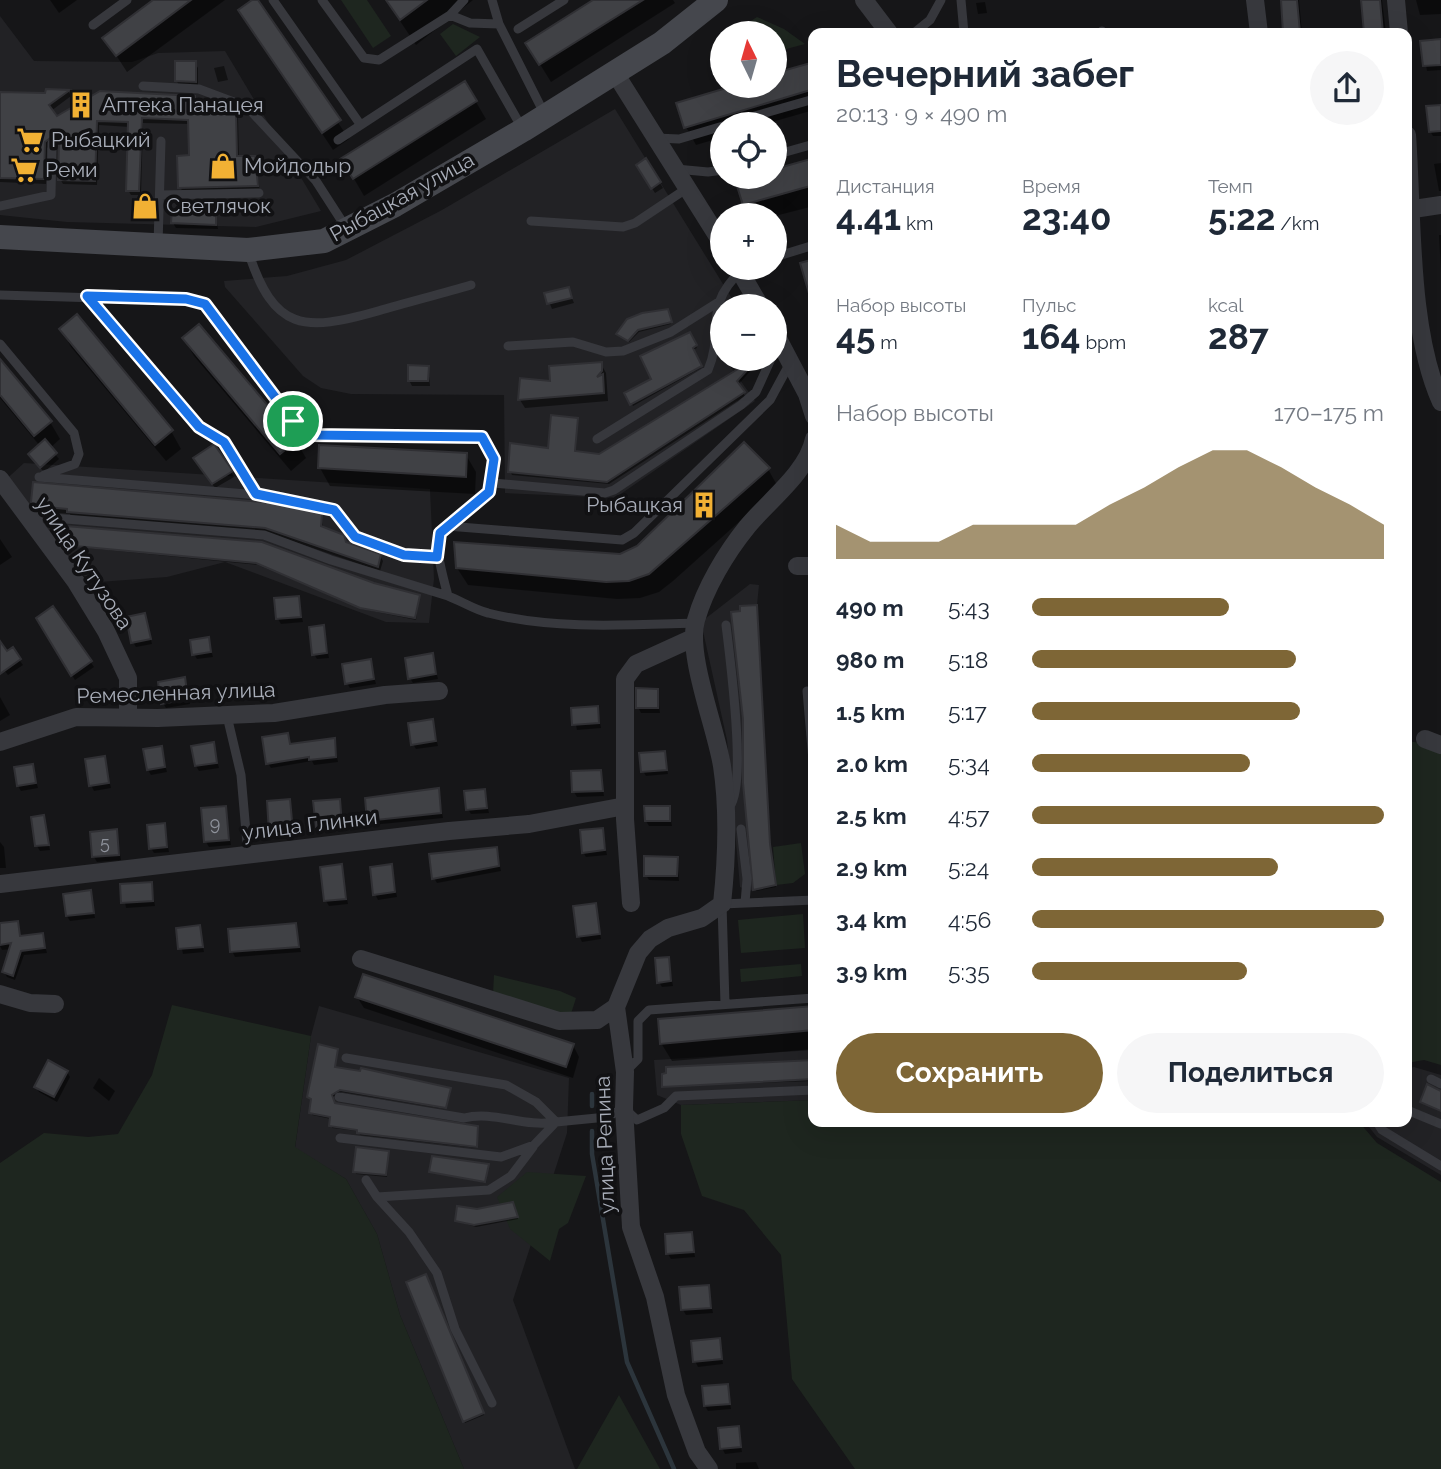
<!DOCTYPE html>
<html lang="ru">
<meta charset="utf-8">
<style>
:root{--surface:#fff;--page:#f6f6f7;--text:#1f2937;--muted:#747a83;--accent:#7e6636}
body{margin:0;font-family:Raleway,sans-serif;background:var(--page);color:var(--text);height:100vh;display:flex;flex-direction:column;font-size:26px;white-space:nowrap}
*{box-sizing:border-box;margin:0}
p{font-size:23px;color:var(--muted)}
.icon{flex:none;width:38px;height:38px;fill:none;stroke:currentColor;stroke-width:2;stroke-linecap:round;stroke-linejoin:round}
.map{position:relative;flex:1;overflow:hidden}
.drawer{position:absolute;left:808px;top:28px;width:604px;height:1099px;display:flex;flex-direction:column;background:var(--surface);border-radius:14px;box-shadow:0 7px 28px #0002}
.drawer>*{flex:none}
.needle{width:46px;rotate:355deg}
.fabs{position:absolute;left:710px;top:21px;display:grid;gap:14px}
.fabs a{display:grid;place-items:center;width:77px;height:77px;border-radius:50%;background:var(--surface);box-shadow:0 7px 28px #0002;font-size:35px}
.pin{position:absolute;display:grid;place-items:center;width:60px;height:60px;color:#fff;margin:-30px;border:4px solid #fff;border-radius:50%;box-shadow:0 2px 7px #0007}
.round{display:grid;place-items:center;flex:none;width:74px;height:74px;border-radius:37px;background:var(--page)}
.overview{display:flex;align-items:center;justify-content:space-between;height:119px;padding:0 28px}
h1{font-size:38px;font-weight:700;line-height:52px}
.metrics{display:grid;grid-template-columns:repeat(3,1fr);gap:10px;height:119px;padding:7px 28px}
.metrics div{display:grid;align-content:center}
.metrics b{font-size:35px;font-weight:700}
.metrics small{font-size:19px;font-weight:400}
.metrics p{font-size:19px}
.chart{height:196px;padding:14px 28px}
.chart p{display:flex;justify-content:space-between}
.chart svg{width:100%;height:126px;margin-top:7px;fill:var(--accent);opacity:.7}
.action{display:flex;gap:14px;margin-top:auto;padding:14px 28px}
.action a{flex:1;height:80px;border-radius:42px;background:var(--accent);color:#fff;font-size:28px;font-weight:700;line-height:80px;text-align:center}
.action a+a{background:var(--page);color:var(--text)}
ul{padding:0 28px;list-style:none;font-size:23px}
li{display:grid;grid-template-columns:112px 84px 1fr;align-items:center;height:52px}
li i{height:18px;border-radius:9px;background:var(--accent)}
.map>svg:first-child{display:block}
.built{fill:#222225}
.green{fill:#1e261f}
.shadow{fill:#0007}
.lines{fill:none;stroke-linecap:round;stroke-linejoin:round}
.stream{stroke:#2c353c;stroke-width:4.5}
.building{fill:#404145;stroke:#303034;stroke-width:2}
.service{stroke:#37383d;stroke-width:9}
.minor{stroke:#37383d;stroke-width:18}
.secondary{stroke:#45474d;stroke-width:24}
.route-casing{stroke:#fff;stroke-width:14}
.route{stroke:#1a73e8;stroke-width:9}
.labels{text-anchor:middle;stroke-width:7;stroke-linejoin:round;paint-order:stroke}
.number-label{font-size:18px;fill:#8e929b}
.poi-label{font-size:21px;fill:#a8adb8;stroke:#111113;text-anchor:start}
.street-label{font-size:21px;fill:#a8adb8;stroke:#111113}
</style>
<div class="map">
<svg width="1441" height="1469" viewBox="0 0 1441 1469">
<rect width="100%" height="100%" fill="#161618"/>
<!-- built -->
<path class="built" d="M0,16L34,61L132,62L158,53L225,51L321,211L256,227L67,222L0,215Z
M615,109L731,297L729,306H723L720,352L755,401L615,498L505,493L504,395L351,394L321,388L303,376L225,287L224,281L287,276L346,260L442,210Z
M24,463L430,489L434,579L429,623L386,622L225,562L167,577L99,582L56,564L0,485Z
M750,584L759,585L757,605L770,844L776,885L749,891L740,887L727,740L701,622Z
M319,1006L569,1078L567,1133L513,1300L575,1469H464L400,1315L377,1234L346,1179L295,1148L311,1036Z
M814,1050V1100L681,1105L657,1095L654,1060Z
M1414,1067L1441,1075V1175L1377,1137L1365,1122H1407V1069Z"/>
<!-- green -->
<path class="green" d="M341,0H367L391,36L373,48Z
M757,17L784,29L805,44L775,52V33H732Z
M453,24L480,37L456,56L440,34Z
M1407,741L1428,744L1441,752V1065L1424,1060L1407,1063Z
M801,843L805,874L793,883L776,885L773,847Z
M803,914L805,948L741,953L738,920Z
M801,964L802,976L741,982L740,969Z
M494,975L560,991L576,998L570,1017L493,994Z
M172,1005L311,1036L295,1147L346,1179L377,1234L400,1315L464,1469H0V1163L44,1133L88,1137L118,1134L152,1075Z
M814,1100V1122H1359L1377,1143L1441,1182V1469H855L792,1379L781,1255L744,1210L702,1196L681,1134V1105Z
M527,1172L586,1176L568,1223L559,1229L550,1261L510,1229L497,1197Z
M619,1395L660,1469H577Z"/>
<!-- shadow -->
<path class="shadow" d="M50,0H77L59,13Z
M156,0H225L127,72L105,38Z
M256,0L349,139L333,150L240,10Z
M386,0H473L416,45Z
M597,0H673L675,3L551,82L538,61Z
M1282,0H1299L1302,33H1286Z
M1363,0H1382L1386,33H1366Z
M1416,0H1441V14L1420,15Z
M985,2L987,13L978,14L976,3Z
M1441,41V70L1427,71L1422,43Z
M195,63L198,68V86L179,85L176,80Z
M814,64V110L765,124H723V137L696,145L686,127L679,104L740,86H775Z
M224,66L228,80L218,82L214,68Z
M47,91L69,92L71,96L51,111L56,118L194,98L197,108L235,112L238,117L239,158H254L260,191L183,192L180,187L191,157L190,124L143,123L141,195H131L128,190L130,127L99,125L97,185L63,184L60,179L61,144L57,140L47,148L46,184L0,182V93L47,95Z
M476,102L486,119L364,196L353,177Z
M1441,107V136H1433L1430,131Z
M814,159V206L775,216L750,215L737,181L752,177H775Z
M646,161L663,188L655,193L638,166Z
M1441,163V191H1439L1434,164Z
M215,213L218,229L176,228L173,223Z
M1439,235H1441V272Z
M568,289L574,303L552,309L546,294Z
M668,313L671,324L639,332L629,342L618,334Z
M61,329L171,431L181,449L166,461L71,347Z
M690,334L697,348L692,350L701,368L633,406L626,393L653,380Z
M184,339L296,441L306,458L291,471L194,356Z
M0,361L50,422L60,439L50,448L59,459L44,472L33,460L40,446L0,398Z
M601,364L606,373L608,401L525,408L520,400L552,383Z
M750,364L753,368L738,385L745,396L609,484L512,475L510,471L549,450L577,419L576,453L599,456Z
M428,367L430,386H412L409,380Z
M466,455L476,472L475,494L330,486L320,468Z
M198,464L231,472L234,477L215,488Z
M768,469L778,487L673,581L659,592L640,598L617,599L468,585L457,568L620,556Z
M33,502L321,516L323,528L343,536L347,544L380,556L383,561L380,571L269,533L71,517L70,514L39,511Z
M67,528L373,584L419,596L416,620L362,609L258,565L67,546Z
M0,539L12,557L0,565Z
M298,598L303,622L281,624L278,619Z
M756,607L770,847L776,887L756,891Z
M53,608L94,667L75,680L38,619Z
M145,615L152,644L136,647L133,642Z
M323,627L329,658L317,659L314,654Z
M208,639L213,657L197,659L194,654Z
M0,644L7,653L12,650L23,665L8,675L0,665Z
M432,655L438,679L413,683L410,678Z
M370,661L376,684L350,688L347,683Z
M184,679L190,704L166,708L163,703Z
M657,691L660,713H641L638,707Z
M0,697L10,715L0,721Z
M597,708L601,728L577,730L573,710Z
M432,721L438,746L416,749L413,744Z
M287,735L291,745L334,740L338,762L314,765L312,761L271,768L268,763Z
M213,744L219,768L199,771L196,766Z
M161,748L167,772L151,775L148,770Z
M664,752L668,774L646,776L643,771Z
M104,758L111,788L94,791L91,785Z
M32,766L38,788L21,791L18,786Z
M600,772L604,796L577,797L574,792Z
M438,790L443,818L371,825L368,820Z
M484,791L489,813L471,814L468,809Z
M339,800L344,830L320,832L317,827Z
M290,801L295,836L274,838L268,803Z
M225,808L231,845L209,847L206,842Z
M669,808L672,826H649L646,821Z
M43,817L50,850L40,851L37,846Z
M164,825L169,852L154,853L151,848Z
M602,830L607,855L586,857L583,852Z
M116,831L121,860L97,862L94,857Z
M0,842L4,847L6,868H0Z
M496,849L501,871L437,883L434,878Z
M677,858L679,881L649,880L646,875Z
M341,866L348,904L329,906L326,901Z
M391,866L397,897L378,900L375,894Z
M151,883L155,906L126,908L122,885Z
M90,892L95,918L70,921L67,916Z
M595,905L601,939L582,942L579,936Z
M17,923L21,937L42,934L47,953L24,955L15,980L7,977L4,972L12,949L2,950L0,946V925Z
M295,925L301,952L235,957L232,951Z
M199,927L204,952L183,954L178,930Z
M668,959L673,986L662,987L659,982Z
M357,997L573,1045L579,1057L573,1078L364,1008Z
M814,1007V1049L672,1061L661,1043Z
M337,1051L335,1069L451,1091L446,1109L342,1092L332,1098L337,1106L477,1127L478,1148L360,1135L358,1131L332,1128L331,1119L312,1115L313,1100L309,1097Z
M814,1062V1081L664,1086Z
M67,1072L70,1077L57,1102L39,1092L36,1087Z
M99,1078L115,1091L109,1101L93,1088Z
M388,1152L387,1177L356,1174L355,1172Z
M487,1166L486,1183L431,1172Z
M513,1206L518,1219L476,1227L456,1221L477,1211Z
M691,1234L695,1257L671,1259L668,1254Z
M426,1276L484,1415L465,1423L408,1283Z
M708,1286L713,1313L686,1315L683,1310Z
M719,1340L723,1364L698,1367L695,1361Z
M727,1386L731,1409L708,1411L705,1406Z
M738,1428L742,1452L725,1454L722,1448Z
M756,1462L759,1469H736V1463Z"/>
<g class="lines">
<!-- stream -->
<path class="stream" d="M592,1106V1094
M592,1131V1154L627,1362L674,1469"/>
</g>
<!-- building -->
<path class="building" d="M153,0H191L116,56L102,38Z
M252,0H258L341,120L322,133L238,10Z
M386,0H427L400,20Z
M593,0H643L539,65L525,43Z
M1281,0H1297L1300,32L1283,33Z
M1361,0H1380L1383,33H1364Z
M1441,39V65L1423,66L1420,41Z
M175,61H196V82L175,81Z
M814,62V89L684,128L676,103L733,86H775V73Z
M465,81L477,101L353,179L340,159Z
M46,89L70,90L49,105L57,116L100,91L195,96V106L227,107L236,111L237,156H255L258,186L178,188L177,156L189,155L188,120L142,118L139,191H126L128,122L97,121L95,181L58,180L59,142L53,136L45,142L44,179L0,178V92L45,93Z
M1441,105V131L1429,132L1426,106Z
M646,158L661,182L651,189L636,165Z
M814,158V185L743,205L735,180L775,177V169Z
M172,209L216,211V225L171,223Z
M814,259V300H811L800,263Z
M569,287L572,298L547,304L544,293Z
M668,309L672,322L638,330L628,341L616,334L627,319L642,313Z
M77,314L173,430L155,445L59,329Z
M199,324L297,440L280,454L182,338Z
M690,332L697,345L693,348L702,366L630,405L624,393L651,379L640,356Z
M0,359L52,421L34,436L0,395Z
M751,361L753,364L737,381L745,392L607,482L508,472L510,443L548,448L551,415L578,418L575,451L599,454Z
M602,362V371L597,377L603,374L604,393L518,400L520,378L550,381L549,366Z
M408,365L429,366L428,381H408Z
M45,439L57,453L40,468L28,454Z
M744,442L770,468L649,574L629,581L606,582L456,568L454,542L620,554L637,546Z
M214,444L233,471L212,484L193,458Z
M319,445L467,453L466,477L318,468Z
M33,482L274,503L322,514L321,526L344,535L346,542L381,554L378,567L265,528L67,512V509L34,506L31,502Z
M65,526L262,542L374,583L420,595L415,618L360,608L256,563L64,545Z
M299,596L301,617L276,619L274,598Z
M757,605L770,844L776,885L753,890L743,783V719L731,612L740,611V606Z
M53,606L92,661L71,676L36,618Z
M145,613L151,639L131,643L126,617Z
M324,625L327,653L312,655L309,627Z
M209,637L211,652L192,655L190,640Z
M0,641L7,651L13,647L21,659L0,674Z
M433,653L436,674L408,679L405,658Z
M371,659L374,679L345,684L342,664Z
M185,677L188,699L161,704L158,682Z
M636,688L658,689V708H636Z
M598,706L599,723L572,725L571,708Z
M433,719L436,741L411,745L408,723Z
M288,733L290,744L335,738L336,757L309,760V757L266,764L262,737Z
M214,742L217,763L195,766L191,746Z
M162,746L165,767L147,770L143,749Z
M665,751L667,770L641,772L639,753Z
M105,756L109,783L89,786L85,759Z
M33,764L36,783L17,786L14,767Z
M601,770L603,791L572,792L571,771Z
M439,788L441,813L367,821L365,798Z
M485,789L487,808L466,810L464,791Z
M290,799L293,831L269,833L267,801Z
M340,799L342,825L316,827L313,801Z
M226,806L229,840L204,842L201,808Z
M644,806H670V821H645Z
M44,815L49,845L35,846L31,817Z
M165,823L167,847L149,849L147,825Z
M603,828L605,850L582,853L580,830Z
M117,829L119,855L92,857L90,832Z
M497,847L499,866L432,879L429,854Z
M644,856L678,857L677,876H644Z
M342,864L346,899L324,901L320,867Z
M392,864L395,892L373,895L370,867Z
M152,882L153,901L121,903L120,884Z
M91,890L94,913L66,916L63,894Z
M596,903L600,934L577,937L573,906Z
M18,921L20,936L43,933L45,948L21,951L13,976L2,972L11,943L0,945V923Z
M296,923L299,947L230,952L228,929Z
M200,925L203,947L178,949L176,928Z
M669,957L671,981L657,983L655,958Z
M363,974L574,1044L566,1067L355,997Z
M814,1006V1030L660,1044L658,1019Z
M318,1044L338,1049L335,1067L360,1071L361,1068L451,1088L446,1108L340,1090L332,1095L335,1103L478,1126L477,1147L357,1133V1130L329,1126L330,1117L309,1113L311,1099L307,1097Z
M48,1060L68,1071L54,1097L34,1087Z
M814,1060V1079L662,1087V1074L666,1073V1067Z
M1427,1084L1441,1091V1111L1420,1102Z
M356,1147L389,1151L386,1175L353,1172Z
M432,1156L489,1164L485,1182L429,1172Z
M513,1202L518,1217L474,1225L455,1221L457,1206L477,1209Z
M692,1232L694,1252L666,1254L665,1234Z
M426,1274L484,1413L463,1422L406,1282Z
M709,1285L711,1308L681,1310L679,1287Z
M720,1338L722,1359L693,1362L691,1341Z
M728,1384L730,1404L704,1406L702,1386Z
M739,1426L741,1447L720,1449L718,1428Z"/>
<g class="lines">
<!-- service -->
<path class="service" d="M273,0L360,124
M322,0L364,58L379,60L450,15L464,0
M492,0L499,24L545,115
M961,0L964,33
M450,15L470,23L499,24
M93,25L127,0
M518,29L564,0
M914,33L930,20L941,0
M1101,33L1102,31
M143,86L199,89L247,107L316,181L345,226
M727,124L814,99
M656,138L679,139L723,126
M338,140L477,49L522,128
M775,155L814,144
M676,169L708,172L723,170
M160,195L259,193
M0,206L51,195L52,143
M531,221L623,227L635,223L686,189
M158,245L161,141
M248,251C274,332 304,332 378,311C409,302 440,294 471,285
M775,257L814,245
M0,295L196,301L205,305L293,421L310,435L482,437L494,459L489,492C439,542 427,518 448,596C461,601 475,610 488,613C554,630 628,625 695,623
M87,296L199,427L224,442L256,494
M0,344L74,433L79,454L75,464L44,475
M508,346L573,342L606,352L623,351L671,332L717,303
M597,439L708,370C725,330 702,307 741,271
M39,477L283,497L334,510L355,537L404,555L437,557
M493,483L605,493L614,490L741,405L756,392L771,359
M28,516L264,535L331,560L448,596
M447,526L622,540L634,533L770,400L790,363
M726,625C730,659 747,783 730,806
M807,691L814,772
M227,716L241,775L248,855
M741,829L747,879L745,903
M725,1004L722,904L814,900
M346,1058L506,1085L536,1102L556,1122L607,1117L624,1108L637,1120L664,1108L676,1096L814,1090
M625,1072L638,1059V1021L649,1010L814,998
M1431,1079L1441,1084
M339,1097L464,1118C494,1110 524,1128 556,1122L534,1145L501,1157L340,1138
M1407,1110L1441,1124
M1377,1122L1382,1130L1441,1166
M366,1180L377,1197L489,1190L511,1176L533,1147
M377,1197L409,1232L437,1273L455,1329L492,1403"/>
<!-- minor -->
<path class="minor" d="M864,0L889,33
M1255,0L1259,33
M1396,0L1399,33
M615,73L723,245
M1407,135C1413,216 1408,329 1441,402
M1407,210L1441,205
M738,268L760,306
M775,333L807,394L814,416
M0,479L76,582L106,631L128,678V716
M797,566H814
M1425,739L1441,745
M0,742L76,717L158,718L274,713L385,695L439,691
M0,884L449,831L529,824L625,806
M631,903L625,819V679L636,664L693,638
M361,959L559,1021L597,1020L616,1007
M0,994L30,1003L55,1004
M709,1469L697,1452L676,1395L655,1297L631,1227L624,1108L625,1072L616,1007L638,953L650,939L668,928L702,918L722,904C727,857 729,812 722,766C716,728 686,654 696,620C705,588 726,553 747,527C768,501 807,473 814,439"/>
<!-- secondary -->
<path class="secondary" d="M0,237L248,250L324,241L395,205L523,130L662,43L716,0"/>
</g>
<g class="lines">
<!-- route casing -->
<g class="route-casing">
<path id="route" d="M87,296L186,299L205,304L293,421L310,435L482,437L494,459L489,492L440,533L437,557L404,555L355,537L334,510L256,494L224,442L199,427Z"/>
</g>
<!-- route -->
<use href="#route" class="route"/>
</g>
<!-- icons -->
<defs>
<g id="building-bare" transform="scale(2.1)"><path d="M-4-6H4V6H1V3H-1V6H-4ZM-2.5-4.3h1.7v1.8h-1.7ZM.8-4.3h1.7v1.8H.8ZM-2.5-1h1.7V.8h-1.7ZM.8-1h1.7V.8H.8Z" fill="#f2b134" stroke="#111113" stroke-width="2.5" paint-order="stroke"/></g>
<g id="supermarket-bare" transform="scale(2.1)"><path d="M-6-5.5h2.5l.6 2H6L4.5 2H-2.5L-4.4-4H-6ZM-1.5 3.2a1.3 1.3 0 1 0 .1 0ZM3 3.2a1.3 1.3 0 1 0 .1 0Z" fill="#f2b134" stroke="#111113" stroke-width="2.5" paint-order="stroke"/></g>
<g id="shop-bare" transform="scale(2.1)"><path d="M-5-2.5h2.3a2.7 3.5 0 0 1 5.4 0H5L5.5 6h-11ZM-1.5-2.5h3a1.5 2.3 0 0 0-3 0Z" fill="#f2b134" stroke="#111113" stroke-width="2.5" paint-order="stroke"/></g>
</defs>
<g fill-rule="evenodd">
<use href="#building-bare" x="81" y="105"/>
<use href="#supermarket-bare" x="30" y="140"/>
<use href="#shop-bare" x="223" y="166"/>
<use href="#supermarket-bare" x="24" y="170"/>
<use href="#shop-bare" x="145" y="206"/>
<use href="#building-bare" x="704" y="505"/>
</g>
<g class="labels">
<!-- number labels -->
<g class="number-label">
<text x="215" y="830">9</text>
<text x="105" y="849">5</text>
</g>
<!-- poi labels -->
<g class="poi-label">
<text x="102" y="112">Аптека Панацея</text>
<text x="51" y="147">Рыбацкий</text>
<text x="244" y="173">Мойдодыр</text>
<text x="45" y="177">Реми</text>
<text x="166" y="213">Светлячок</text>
<text x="683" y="512" text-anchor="end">Рыбацкая</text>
</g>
<!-- street labels -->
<g class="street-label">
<text transform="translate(402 197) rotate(-29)" y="7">Рыбацкая улица</text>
<text transform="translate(84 563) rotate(56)" y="7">улица Кутузова</text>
<text transform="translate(176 693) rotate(-2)" y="7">Ремесленная улица</text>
<text transform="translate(310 825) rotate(-7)" y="7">улица Глинки</text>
<text transform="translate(605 1145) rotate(-92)" y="7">улица Репина</text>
</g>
</g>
</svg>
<div class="fabs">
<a><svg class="needle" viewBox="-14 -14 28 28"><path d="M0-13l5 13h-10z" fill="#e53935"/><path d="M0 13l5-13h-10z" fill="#747a83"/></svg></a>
<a><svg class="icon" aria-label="locate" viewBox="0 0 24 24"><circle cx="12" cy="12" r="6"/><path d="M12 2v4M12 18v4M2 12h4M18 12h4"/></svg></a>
<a>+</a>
<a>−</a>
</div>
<div class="pin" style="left:293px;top:421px;background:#1e9e55"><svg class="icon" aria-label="arrive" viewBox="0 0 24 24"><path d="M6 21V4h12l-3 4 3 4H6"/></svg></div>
<section class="drawer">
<div class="overview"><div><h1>Вечерний забег</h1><p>20:13 · 9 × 490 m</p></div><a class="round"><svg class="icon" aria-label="share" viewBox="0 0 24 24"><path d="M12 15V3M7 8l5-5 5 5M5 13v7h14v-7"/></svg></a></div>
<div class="metrics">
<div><p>Дистанция</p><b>4.41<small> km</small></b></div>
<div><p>Время</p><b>23:40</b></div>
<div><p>Темп</p><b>5:22<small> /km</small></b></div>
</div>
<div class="metrics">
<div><p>Набор высоты</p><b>45<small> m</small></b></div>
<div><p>Пульс</p><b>164<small> bpm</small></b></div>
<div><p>kcal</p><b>287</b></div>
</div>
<div class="chart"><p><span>Набор высоты</span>170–175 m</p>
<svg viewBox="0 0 160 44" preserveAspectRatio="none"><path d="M0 44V32L10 38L20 38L30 38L40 32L50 32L60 32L70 32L80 25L90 19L100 12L110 6L120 6L130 12L140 19L150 25L160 32V44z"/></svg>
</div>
<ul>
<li><b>490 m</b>5:43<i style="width:56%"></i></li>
<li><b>980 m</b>5:18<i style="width:75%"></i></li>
<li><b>1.5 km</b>5:17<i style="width:76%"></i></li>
<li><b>2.0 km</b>5:34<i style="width:62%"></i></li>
<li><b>2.5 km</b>4:57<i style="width:100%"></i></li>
<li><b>2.9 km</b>5:24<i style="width:70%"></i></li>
<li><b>3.4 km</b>4:56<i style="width:100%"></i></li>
<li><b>3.9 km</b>5:35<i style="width:61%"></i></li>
</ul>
<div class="action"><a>Сохранить</a><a>Поделиться</a></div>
</section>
</div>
